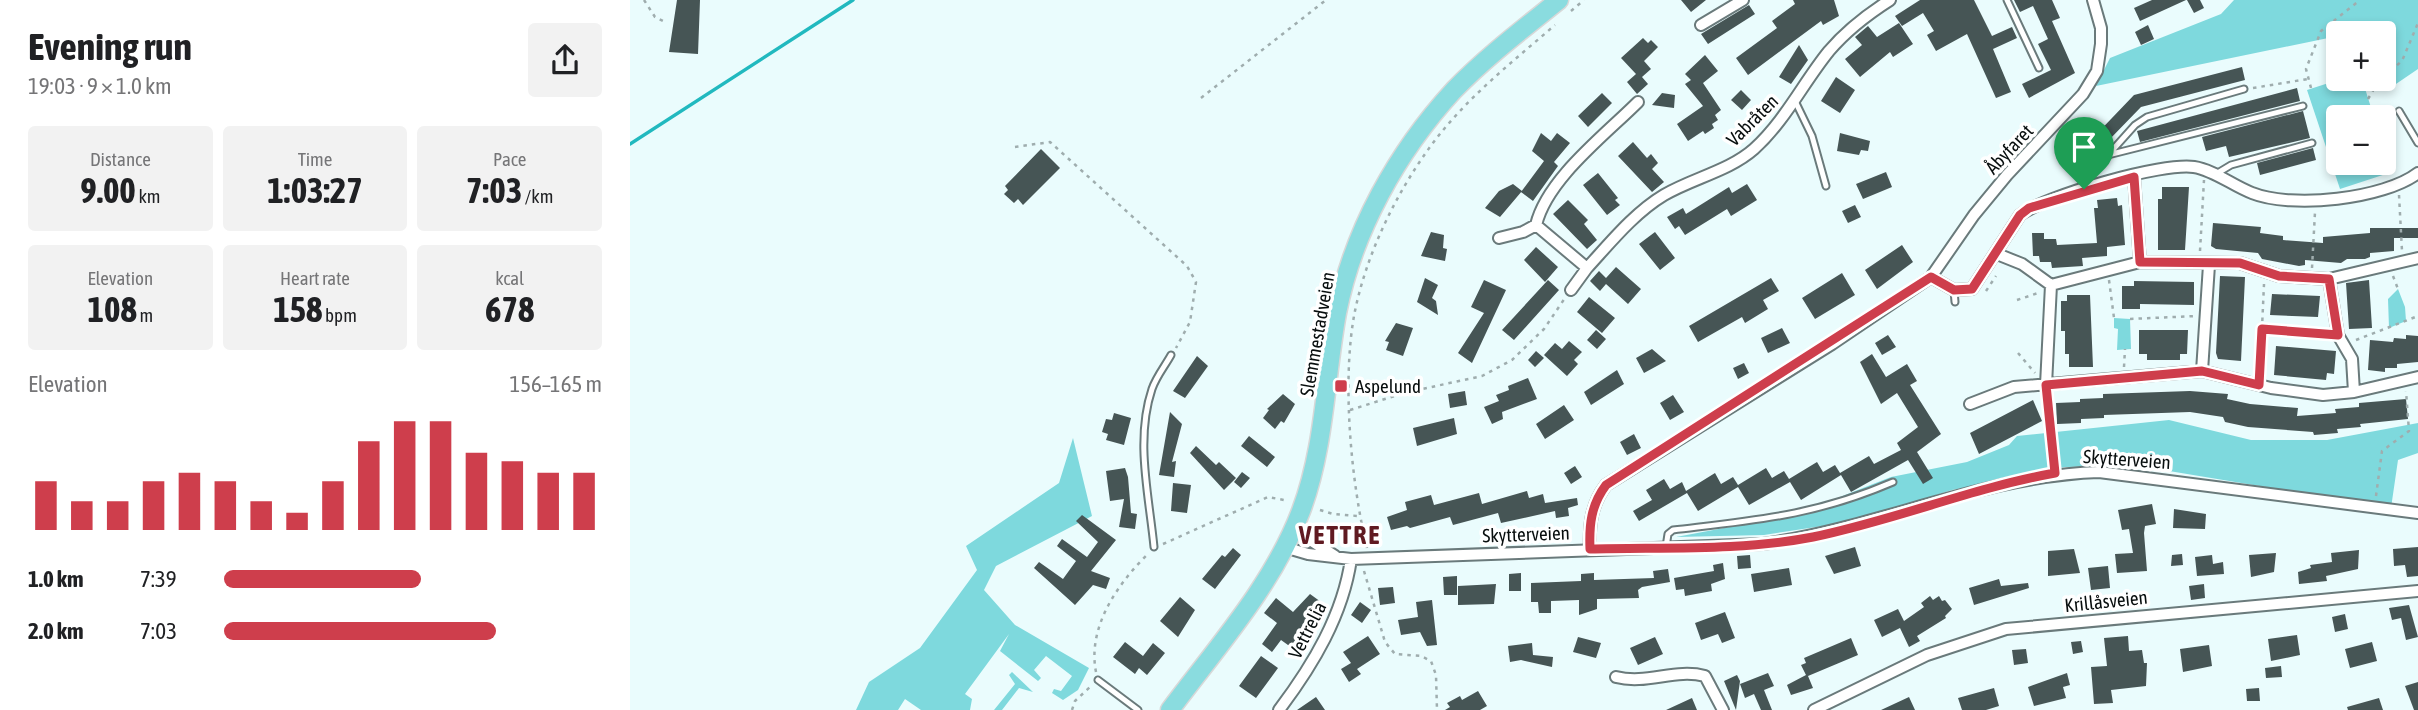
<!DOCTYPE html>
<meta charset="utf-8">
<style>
:root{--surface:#fff;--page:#f2f2f2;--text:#202124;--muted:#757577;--accent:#ce3e4c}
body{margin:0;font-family:"Asap Condensed",sans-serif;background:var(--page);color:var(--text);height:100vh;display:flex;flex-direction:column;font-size:26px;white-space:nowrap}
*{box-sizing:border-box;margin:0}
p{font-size:23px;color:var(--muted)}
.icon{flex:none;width:38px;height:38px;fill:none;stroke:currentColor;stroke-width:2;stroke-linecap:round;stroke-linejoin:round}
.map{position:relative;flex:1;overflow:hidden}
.side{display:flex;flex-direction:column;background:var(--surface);width:630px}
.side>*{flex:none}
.controls{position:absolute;left:1696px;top:21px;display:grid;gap:14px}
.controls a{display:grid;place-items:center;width:70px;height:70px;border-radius:7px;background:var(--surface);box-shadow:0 4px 10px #0003;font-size:35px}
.pin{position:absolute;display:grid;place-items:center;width:60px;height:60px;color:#fff;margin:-72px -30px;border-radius:50% 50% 50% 0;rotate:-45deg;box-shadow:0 0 7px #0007}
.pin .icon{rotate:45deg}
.round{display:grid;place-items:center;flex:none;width:74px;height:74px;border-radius:7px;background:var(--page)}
.head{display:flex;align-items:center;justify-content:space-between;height:119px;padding:0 28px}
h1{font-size:38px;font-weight:700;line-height:52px}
.figures{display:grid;grid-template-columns:repeat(3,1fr);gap:10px;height:119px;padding:7px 28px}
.figures div{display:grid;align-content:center;border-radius:7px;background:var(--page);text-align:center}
.figures b{font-size:35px;font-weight:700}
.figures small{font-size:19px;font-weight:400}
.figures p{font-size:19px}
.chart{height:196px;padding:14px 28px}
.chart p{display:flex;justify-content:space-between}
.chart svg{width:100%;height:126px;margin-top:7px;stroke:var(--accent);stroke-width:6}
ul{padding:0 28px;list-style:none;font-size:23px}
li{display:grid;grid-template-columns:112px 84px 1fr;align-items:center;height:52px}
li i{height:18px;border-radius:9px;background:var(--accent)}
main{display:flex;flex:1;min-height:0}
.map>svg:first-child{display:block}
.green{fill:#7ed9dd}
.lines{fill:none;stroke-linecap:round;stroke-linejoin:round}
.stream{stroke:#21b9bf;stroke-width:3.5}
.building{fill:#465555}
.service-casing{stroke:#6a7a7b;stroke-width:9}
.minor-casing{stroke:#6a7a7b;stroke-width:14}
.primary-casing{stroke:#d7d8d8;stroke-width:21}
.path{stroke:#9fadae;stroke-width:2.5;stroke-dasharray:3.5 5;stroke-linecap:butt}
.service{stroke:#fff;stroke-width:5}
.minor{stroke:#fff;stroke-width:10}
.primary{stroke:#8adcdf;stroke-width:18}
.route-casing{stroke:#fff;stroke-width:14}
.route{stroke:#ce3e4c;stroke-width:9}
.poi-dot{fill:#ce3e4c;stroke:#fff;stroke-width:2.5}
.labels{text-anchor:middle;stroke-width:7;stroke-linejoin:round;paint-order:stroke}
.street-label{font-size:19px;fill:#080e0e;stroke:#fff}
.poi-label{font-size:19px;fill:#080e0e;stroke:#fff;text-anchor:start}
.district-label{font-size:26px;font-weight:bold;letter-spacing:2px;fill:#601a21;stroke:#fff}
</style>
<main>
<section class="side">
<div class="head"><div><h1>Evening run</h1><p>19:03 · 9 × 1.0 km</p></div><a class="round"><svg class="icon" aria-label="share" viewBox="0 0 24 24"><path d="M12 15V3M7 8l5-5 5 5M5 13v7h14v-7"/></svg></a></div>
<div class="figures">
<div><p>Distance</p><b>9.00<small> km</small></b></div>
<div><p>Time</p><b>1:03:27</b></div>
<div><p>Pace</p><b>7:03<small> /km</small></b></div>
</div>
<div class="figures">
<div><p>Elevation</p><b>108<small> m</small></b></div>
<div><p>Heart rate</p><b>158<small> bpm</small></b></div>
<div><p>kcal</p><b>678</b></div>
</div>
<div class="chart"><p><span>Elevation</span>156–165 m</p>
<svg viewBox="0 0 160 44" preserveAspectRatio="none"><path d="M5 44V27M15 44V34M25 44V34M35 44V27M45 44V24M55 44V27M65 44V34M75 44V38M85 44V27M95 44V13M105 44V6M115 44V6M125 44V17M135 44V20M145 44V24M155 44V24"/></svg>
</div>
<ul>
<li><b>1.0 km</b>7:39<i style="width:52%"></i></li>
<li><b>2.0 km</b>7:03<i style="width:72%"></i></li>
</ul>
</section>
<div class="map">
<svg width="1788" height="710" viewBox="0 0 1788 710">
<rect width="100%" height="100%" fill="#eafcfd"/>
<!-- green -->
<path class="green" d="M1604,0H1788V69L1763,86L1738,79H1754V33H1708V36L1466,86L1480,58L1591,14Z
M1711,79H1732L1744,117H1708V163H1754V146L1762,172L1710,189L1677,90Z
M1768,289L1775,307L1776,321L1759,328L1758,299Z
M1484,318L1500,319L1501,349L1487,350L1488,329L1484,328Z
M1539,420L1621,440H1697L1788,423V453L1768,460L1761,508L1509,466L1435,467L1322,490L1219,522L1134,535L1046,537L1164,515L1261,477L1337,462L1379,445L1387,436Z
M443,438L462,516L366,566L354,590L385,625L459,668L448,690L433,700L422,693L424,689L431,691L442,676L416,656L404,670L411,678L408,681L370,651L379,634L335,694L342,699L340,710H291L275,699L268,710H226L239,682L290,648L347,570L336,546L429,483Z
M382,672L403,692L389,688L372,710H364L385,684L379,675Z"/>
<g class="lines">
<!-- stream -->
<path class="stream" d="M0,144L223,0"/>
</g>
<!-- building -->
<path class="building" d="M47,0H70L68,54L39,52Z
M1051,0H1076L1061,12Z
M1163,0H1204L1209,16L1193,25L1191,21L1118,75L1106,58L1147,28L1142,21L1165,4Z
M1290,0H1344L1362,36L1382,27L1387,38L1363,49L1381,92L1366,98L1337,34L1306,51L1297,35L1304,31L1293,13L1272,26L1265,16Z
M1384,0H1422L1430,18L1422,21L1445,73L1399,98L1392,84L1421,70L1408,44L1418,39L1403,6L1390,12Z
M1522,0H1556L1510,21L1504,8Z
M1557,0H1570L1574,8L1564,13Z
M1119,5L1125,14L1078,44L1071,34Z
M1269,23L1283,44L1263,57L1260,52L1230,77L1215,59L1232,45L1225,37L1238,26L1247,37Z
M1518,25L1524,39L1511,45L1505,32Z
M1013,38L1018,43L1021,40L1028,47L1014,61L1021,69L1012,77L1018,84L1007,94L997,82L1006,74L991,58Z
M1169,45L1178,60L1161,84L1149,77Z
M1075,55L1088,71L1073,83L1091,110L1085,115L1088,120L1082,124L1084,128L1075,134L1073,131L1058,141L1047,124L1073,106L1055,84L1061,80L1055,74Z
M1612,67L1615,80L1511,107L1445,175L1436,166L1504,95Z
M1206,77L1225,90L1210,113L1191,101Z
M1667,88L1670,101L1510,142L1507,131Z
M1111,90L1121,100L1112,110L1101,100Z
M972,93L982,103L958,127L948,116Z
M1032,93L1045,95L1044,108L1022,105Z
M1673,111L1680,138L1599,157L1596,146L1576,151L1572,137Z
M911,133L921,141L927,133L940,143L924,162L928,166L903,201L891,192L914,161L902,151Z
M1210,133L1240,141L1238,151L1231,150L1229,155L1207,151Z
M1003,142L1017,158L1021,154L1028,163L1022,169L1034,182L1022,192L988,156Z
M1683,148L1686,160L1630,175L1627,163Z
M411,149L430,168L393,205L388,199L384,203L374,194L378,190L375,186Z
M1256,172L1262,187L1233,199L1226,184Z
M968,173L988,198L985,200L990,205L977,215L953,185Z
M883,184L892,191L870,217L855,208L869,191Z
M1117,184L1127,200L1101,216L1097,209L1055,235L1049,226L1045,229L1037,217L1053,208L1056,214L1099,187L1102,193Z
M1532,187H1559L1555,250H1528V199H1532Z
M1487,198L1488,206L1492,205L1495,245L1477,247V256L1452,258L1453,266L1422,268L1421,262H1410L1409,256H1403L1402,233H1414V239H1426L1427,245L1467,243L1464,208H1468L1467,200Z
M938,200L958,220L954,224L967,240L957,249L923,214Z
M1225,205L1231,217L1218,223L1212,211Z
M1583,223L1631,227L1630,233L1653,236V240L1693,243V237L1740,233V228H1788V238H1764V251L1740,253V257L1735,259H1717L1711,263L1675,260V265L1669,266L1632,259L1628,253L1586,249L1581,246Z
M801,232L814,235L813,248L817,249L815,261L791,256Z
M1025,232L1045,258L1030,270L1009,244Z
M1272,245L1283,262L1247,289L1235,270Z
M906,247L928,267L915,282L894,260Z
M986,267L1011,289L998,304L976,284L970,291L960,281L969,271L976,278Z
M1212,273L1225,295L1185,319L1172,298Z
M1590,276L1615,277L1611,361L1588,359L1586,353Z
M795,278L808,285L802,298L806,301L808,315L787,302Z
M1141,278L1149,291L1133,300L1138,309L1115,323L1112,317L1068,342L1059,326Z
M854,280L876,290L842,363L828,353L854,313L841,307Z
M918,280L929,290L884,340L872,330Z
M1739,280L1742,328L1719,329L1716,283Z
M1504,281L1564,282V305L1510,304V309H1492V286H1504Z
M1642,294L1690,296L1688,317L1640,315Z
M1437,295H1460L1463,367H1439V354H1435V331H1431V301H1437Z
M959,297L985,318L972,333L947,312Z
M766,323L783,328L773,356L756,350L759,342L755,341Z
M1152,328L1160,343L1138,353L1131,338Z
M966,330L976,339L967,349L957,340Z
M1509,330H1558L1557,354H1550V360H1517V354H1509Z
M1258,335L1266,347L1252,355L1245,343Z
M1776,335L1788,336V362L1767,364V368H1755V372L1738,370L1740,340L1763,342L1764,338L1776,339Z
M939,341L952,352L944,360L948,364L937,376L914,355L925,343L932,349Z
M1646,346L1706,351L1704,374L1697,373L1696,380L1644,375Z
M1022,349L1036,361L1014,373L1006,358Z
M906,351L914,358L905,367L898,360Z
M1242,354L1256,377L1277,364L1287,381L1280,385L1311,434L1287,452L1303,478L1293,484L1278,460L1221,492L1211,475L1171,500L1160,482L1119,505L1108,487L1068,511L1057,493L1009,521L1003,511L1022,500L1016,490L1034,479L1040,489L1052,482L1056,491L1085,473L1091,484L1103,477L1108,485L1136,468L1142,478L1154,471L1159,479L1187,462L1193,472L1205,465L1210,473L1239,456L1244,464L1271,450L1267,443L1288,427L1267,393L1251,404L1230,362Z
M567,356L578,366L555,398L543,391Z
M1114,363L1119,373L1108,379L1103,368Z
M987,370L994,384L961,405L954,392Z
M898,378L907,399L872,412L873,419L862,424L854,407L869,401L866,395L879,390L878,386Z
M835,391L837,405L820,408L818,394Z
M1560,391L1598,394L1597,399L1620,404L1668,408L1667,416L1706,413L1705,409L1729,407V403L1776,399L1778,419L1730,424L1731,427L1707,429L1708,433L1684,435L1683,432L1618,427L1595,422L1593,417L1560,412L1474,415V418L1451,419V423L1427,424L1426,403L1450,402V399L1473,398V394Z
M653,394L665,404L654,423L651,421L645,429L633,418L639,410L637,409Z
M1043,395L1054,412L1040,420L1030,403Z
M1403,400L1412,421L1349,454L1340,433Z
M934,405L944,420L915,439L906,424Z
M540,412L552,424L542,462L546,461L544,477L529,475Z
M484,413L501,418L494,445L476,440L478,434L472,432L476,419L482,420Z
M824,418L827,434L787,446L783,428Z
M1004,434L1011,448L997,455L990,442Z
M619,436L645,457L637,467L611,446Z
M566,446L586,465L589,462L606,478L594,490L560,453Z
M945,466L952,477L941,484L934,473Z
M495,468L498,477L501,513L507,514L505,529L489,527L494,499L480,501L476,471Z
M612,472L620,478L611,488L604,482Z
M543,483L561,485L557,513L541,511Z
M897,491L899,498L913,494L915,503L947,498L948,505L938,508L939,516L926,518L925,511L871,523L868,513L823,525L820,517L780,528L777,526L761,530L757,517L777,510L775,502L801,495L804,505L849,493L852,504Z
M1522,504L1526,524L1515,526L1514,533L1517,571L1487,573L1485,554L1503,553L1499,529L1492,530L1488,510Z
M1544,509L1576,514L1575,529L1543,528Z
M452,515L486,540L461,571L480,578L476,589L463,585L445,605L404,568L409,562L433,579L446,561L427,546L432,539L457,557L468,542L446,521Z
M1225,547L1231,566L1204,574L1195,556Z
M1788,547V576L1777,577L1775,565L1764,566L1763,549Z
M603,548L611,555L585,589L572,579L592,555L595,557Z
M1444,549L1450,573L1418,576V551Z
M1729,550L1728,569L1696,576L1697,581L1669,584L1668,572L1681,568L1680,565L1702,562L1701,553Z
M1646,553L1644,572L1621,577L1619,555Z
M1552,554L1553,565L1541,566L1542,555Z
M1120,555L1121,568L1108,569L1107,556Z
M1582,555L1583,564L1593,562L1594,574L1567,576L1565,557Z
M1093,563L1095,579L1081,584L1082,591L1055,596L1054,589L1046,590L1044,578L1084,571L1083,565Z
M1478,566L1480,588L1461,590L1458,568Z
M1159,568L1162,585L1124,592L1121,574Z
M1038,569L1040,582L1012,587L1008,590L1009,598L967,599V609L949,615V600L921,601V613H909L908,602H901V583L951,581V574L964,573V580L1024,578L1023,571Z
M891,573V591H879V574Z
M827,576V595H814L813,577Z
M1369,579L1371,586L1398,583L1399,588L1344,605L1339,588Z
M866,584L864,604L828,605V586Z
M1574,584L1575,598L1561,600L1559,586Z
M763,587L765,603L750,605L748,588Z
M680,594L691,602L667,636L672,640L665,650L651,640L642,652L632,644L647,623L634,613L646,598L663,612Z
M1300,596L1303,600L1309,596L1312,601L1315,600L1322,609L1315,616L1316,618L1287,636L1290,641L1279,647L1270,628L1252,637L1244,620L1268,609L1274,621L1294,607L1291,603Z
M550,597L565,610L548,637L530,621Z
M802,600L807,645L797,646L790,632L771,635L768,620L788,617L786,602Z
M730,602L741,610L732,623L721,615Z
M1779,605L1788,637L1776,640L1771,618L1762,620L1759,608Z
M1095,612L1105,638L1092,643L1088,634L1071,640L1065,623Z
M1715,614L1718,629L1705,632L1702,617Z
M1667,635L1670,655L1641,661L1638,639Z
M738,636L750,654L727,669L731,674L719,682L711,669L721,663L713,652Z
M1498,636L1499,651L1512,650L1514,663H1517L1516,686L1481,690L1483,703L1464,704L1461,667L1477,666L1474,638Z
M948,637L971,643L966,658L943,652Z
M1025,637L1033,654L1008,665L1000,648Z
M1221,638L1228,655L1178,676L1183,688L1161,695L1157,685L1176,675L1171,665L1176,663L1174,658Z
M1451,641L1453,652L1443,654L1441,642Z
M495,642L513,656L523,643L535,653L517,675L509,668L505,674L483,657Z
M1742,642L1747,661L1720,668L1715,649Z
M902,643L903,655L923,657L922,667L891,660L880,662L878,646Z
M1579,645L1582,666L1553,672L1550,649Z
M1396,649L1398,663L1384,665L1382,650Z
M631,656L648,668L626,698L609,686Z
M1651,666L1652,677L1636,678L1635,668Z
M1138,673L1144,686L1134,690L1142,710H1131L1124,694L1115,698L1110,684Z
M1437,673L1440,685L1433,687L1436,698L1404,706L1398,687Z
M1107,675L1110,681L1106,710L1094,681Z
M1788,682V710H1784L1775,686Z
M1364,688L1369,706L1356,710H1332L1328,698Z
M1629,688L1630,701H1617L1616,689Z
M848,691L857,706L850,710H815L820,707L817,703L830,696L832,700Z
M686,697L695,710H667Z
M1279,697L1285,710H1251Z
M1062,698L1067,710H1036Z
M1749,698L1753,710H1718L1717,707Z"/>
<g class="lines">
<!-- service casing -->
<g class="service-casing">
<path id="service" d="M1377,0L1409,68
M1165,101L1182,136L1196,186
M1769,111L1788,143
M1479,154L1505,125L1517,117L1614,89
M1586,174L1601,165L1682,143
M1455,186L1467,162L1478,155L1673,106
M1324,290L1325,302
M524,547C519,495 505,440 522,389C526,377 535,366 541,355
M1036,547L1038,534L1043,530C1126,520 1184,516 1263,482
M468,680L508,710"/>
</g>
<!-- minor casing -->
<g class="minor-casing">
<path id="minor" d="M1071,25L1113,0
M1504,177L1510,262
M906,225C917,179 975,135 1008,102
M869,238L893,232L906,225L957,268C980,243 1004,213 1034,195C1063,178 1099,171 1124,149C1155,121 1173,83 1199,51C1216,31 1238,14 1260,0
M1367,254L1392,264L1421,285L1510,262L1610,263L1649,276L1699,279L1788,258
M1301,277L1324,290L1342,289L1390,215C1415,196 1533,162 1564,167C1584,170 1603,186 1622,193C1662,209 1754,199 1788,173
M1699,279L1708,335L1722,359L1724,392
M941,290L957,268
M1572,371L1579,265
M1416,385L1421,285
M1340,404L1384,387L1572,371L1641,388L1693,395L1724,392L1788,377
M663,529L705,556
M654,547L678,554L721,559L1133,544C1247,528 1353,476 1469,472L1788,513
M960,549C959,525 961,505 976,485L1202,344L1301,277L1344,215L1377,175L1453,94L1467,71L1471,44V28L1463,0
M986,677C1017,685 1045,668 1075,676L1093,710
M649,710C683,665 713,615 721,559
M1184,710L1297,655L1376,629L1788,591"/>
</g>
<!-- primary casing -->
<g class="primary-casing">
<path id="primary" d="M540,710C587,647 643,585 671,511C695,447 695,379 707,313C723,231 767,152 824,90C856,57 893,29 929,0"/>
</g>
<!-- path -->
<path class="path" d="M14,0L25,17L35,22
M941,11L954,0
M1754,76L1772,61L1788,23
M1623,88L1678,79
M1681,88L1676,69L1691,31L1730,0
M571,98L696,0
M1738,99L1750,79
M385,147L420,142L557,266L566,282L560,322L546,348
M1769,195L1772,251
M1570,251L1574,180
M1682,268L1685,212
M1763,276L1768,289
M1479,280L1484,318
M1356,291L1366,276
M1387,300L1411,292
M1500,319L1566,316
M1632,329L1698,334
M1726,340L1788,316
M1388,353L1405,373
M1494,367L1495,349
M1630,372L1634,284
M1417,397L1424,463
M720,410L774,393L852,376L882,360L914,329L935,298
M1746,496L1752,451L1779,431L1776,391
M690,510L703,514L728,516
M533,544L638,497L654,500
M737,548C721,482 712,383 724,316C735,257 765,195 800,147C834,100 881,63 925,25
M734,571L755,642L765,654L791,656L801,661L806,675L807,710
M466,672C457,627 488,583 519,553
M442,710L445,701L461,686"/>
<!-- service -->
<use href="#service" class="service"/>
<!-- minor -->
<use href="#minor" class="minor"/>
<!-- primary -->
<use href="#primary" class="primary"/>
</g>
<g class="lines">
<!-- route casing -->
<g class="route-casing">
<path id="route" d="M1504,177L1510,262L1610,263L1649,276L1699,279L1708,335L1632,329L1629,385L1572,371L1416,385L1425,473C1342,488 1265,520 1183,537C1111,551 1033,547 960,549C959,525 961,505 976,485L1301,277L1324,290L1342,289L1390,215L1399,208Z"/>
</g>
<!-- route -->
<use href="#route" class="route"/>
</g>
<!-- markers -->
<rect class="poi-dot" x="704" y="379" width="14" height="14" rx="3.5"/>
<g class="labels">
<!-- street labels -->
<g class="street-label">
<text transform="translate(1122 120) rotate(-45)" y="7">Vabråten</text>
<text transform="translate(1379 149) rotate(-47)" y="7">Åbyfaret</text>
<text transform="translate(687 334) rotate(-80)" y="7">Slemmestadveien</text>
<text transform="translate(1497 459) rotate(4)" y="7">Skytterveien</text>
<text transform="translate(896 534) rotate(-2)" y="7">Skytterveien</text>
<text transform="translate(1476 601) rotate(-6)" y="7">Krillåsveien</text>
<text transform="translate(677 630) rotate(-63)" y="7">Vettrelia</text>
</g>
<!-- poi labels -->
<g class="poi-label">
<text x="725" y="393">Aspelund</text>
</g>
<!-- district labels -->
<g class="district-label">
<text x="710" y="544">VETTRE</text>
</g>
</g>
</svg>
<div class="controls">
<a>+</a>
<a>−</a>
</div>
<div class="pin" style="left:1454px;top:189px;background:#1e9e55"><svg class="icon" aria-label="arrive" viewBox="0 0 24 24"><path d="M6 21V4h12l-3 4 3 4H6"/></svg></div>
</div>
</main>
